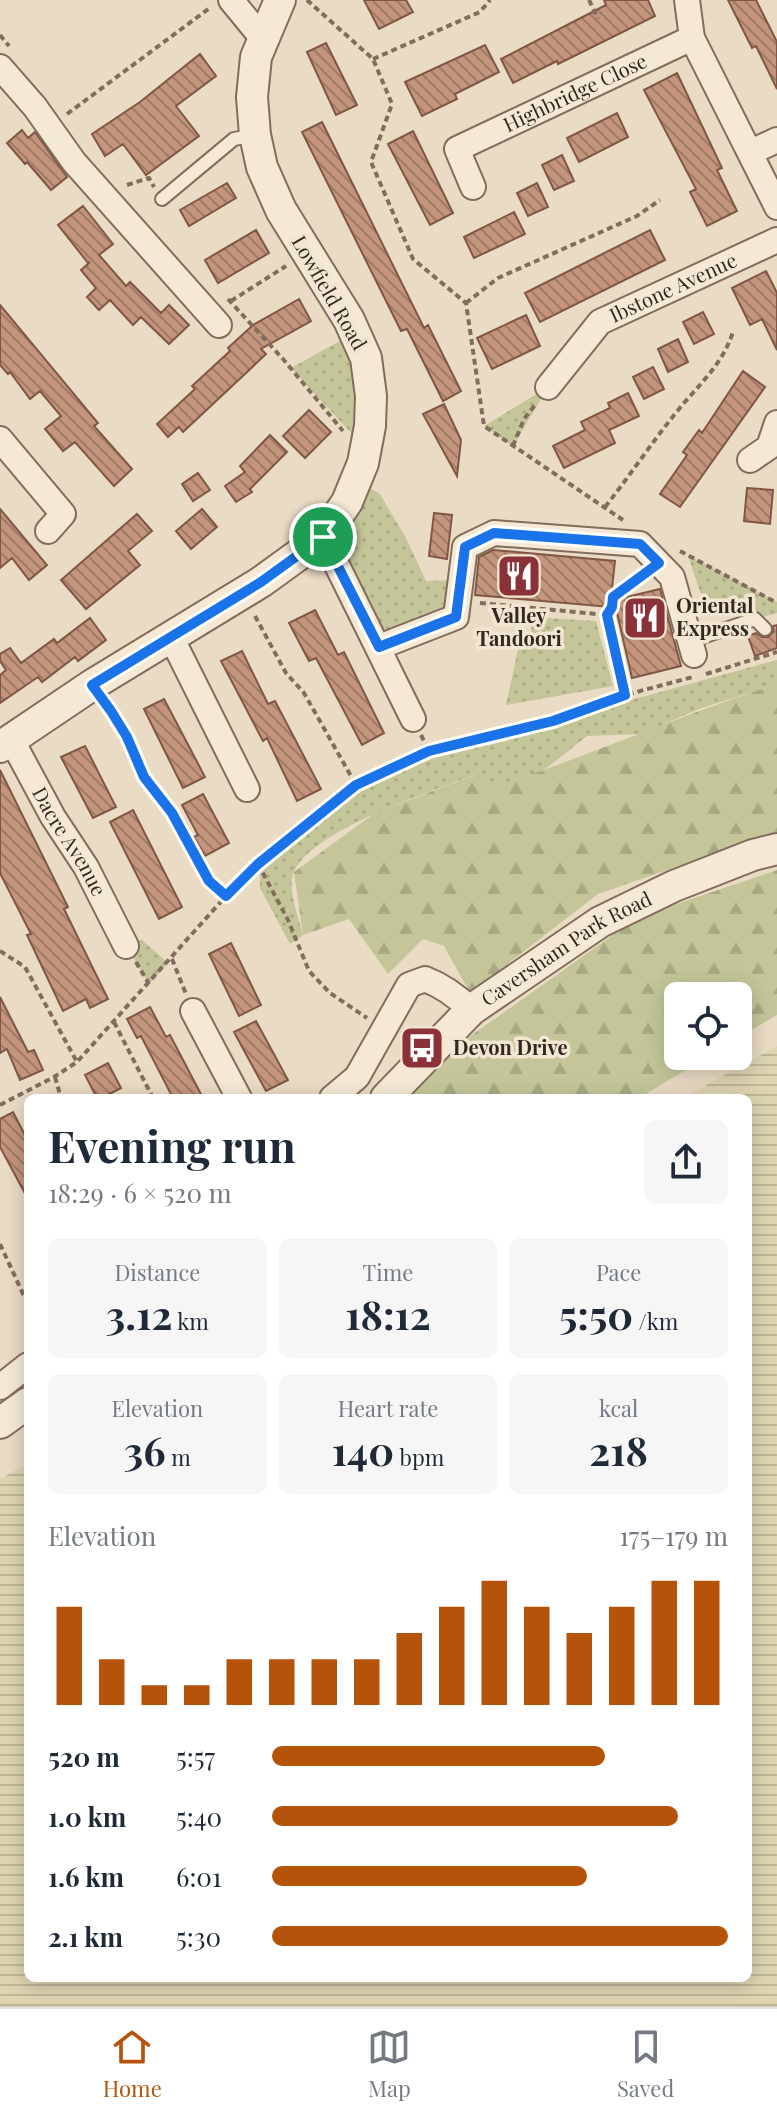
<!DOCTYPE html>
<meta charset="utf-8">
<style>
:root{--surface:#fff;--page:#f6f6f7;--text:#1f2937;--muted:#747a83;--line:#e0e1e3;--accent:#b45309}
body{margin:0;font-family:"Playfair Display",serif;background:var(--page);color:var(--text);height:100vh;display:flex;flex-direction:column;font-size:30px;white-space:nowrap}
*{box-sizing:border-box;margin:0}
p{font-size:26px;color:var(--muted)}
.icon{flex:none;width:44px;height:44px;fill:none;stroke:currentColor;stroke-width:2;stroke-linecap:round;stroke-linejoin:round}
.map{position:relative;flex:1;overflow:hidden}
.panel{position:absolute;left:24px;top:1094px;width:728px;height:888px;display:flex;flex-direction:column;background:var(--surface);border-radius:12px;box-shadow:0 4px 20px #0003}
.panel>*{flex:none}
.tools{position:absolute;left:664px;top:982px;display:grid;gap:16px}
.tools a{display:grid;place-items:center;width:88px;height:88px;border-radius:12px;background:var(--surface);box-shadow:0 4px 20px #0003;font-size:40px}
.pin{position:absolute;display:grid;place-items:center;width:68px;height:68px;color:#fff;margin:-34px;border:4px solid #fff;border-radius:50%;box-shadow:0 2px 8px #0007}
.round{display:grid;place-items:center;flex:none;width:84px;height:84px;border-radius:12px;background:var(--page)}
.overview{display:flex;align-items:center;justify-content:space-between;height:136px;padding:0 24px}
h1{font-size:44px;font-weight:700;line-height:60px}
.stats{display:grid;grid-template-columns:repeat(3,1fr);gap:12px;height:136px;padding:8px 24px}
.stats div{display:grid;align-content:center;border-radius:12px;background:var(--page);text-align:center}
.stats b{font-size:40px;font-weight:700}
.stats small{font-size:22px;font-weight:400}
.stats p{font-size:22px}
.chart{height:224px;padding:16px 24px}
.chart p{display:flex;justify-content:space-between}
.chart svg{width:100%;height:144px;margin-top:8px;stroke:var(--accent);stroke-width:6}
ul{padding:0 24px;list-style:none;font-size:26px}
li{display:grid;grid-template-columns:128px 96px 1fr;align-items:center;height:60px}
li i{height:20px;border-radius:10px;background:var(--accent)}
.tabs{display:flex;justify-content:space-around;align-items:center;height:112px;border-top:2px solid var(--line);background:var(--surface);font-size:22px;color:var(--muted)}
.tabs a{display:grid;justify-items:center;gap:4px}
.tabs .selected{color:var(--accent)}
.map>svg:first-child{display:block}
.farmland{fill:url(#farmland-rules)}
.grass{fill:url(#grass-dots)}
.forest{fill:url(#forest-firs)}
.building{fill:url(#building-back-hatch);stroke:#7f5744;stroke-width:2}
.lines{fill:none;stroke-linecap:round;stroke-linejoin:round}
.service-casing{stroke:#826d5c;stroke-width:16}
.minor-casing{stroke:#826d5c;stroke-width:28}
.tertiary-casing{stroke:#826d5c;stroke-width:34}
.path{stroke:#826d5c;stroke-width:4;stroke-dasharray:6 4;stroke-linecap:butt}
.service{stroke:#f5e9d6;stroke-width:12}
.minor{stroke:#f5e9d6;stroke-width:24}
.tertiary{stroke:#f5e9d6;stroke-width:30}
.route-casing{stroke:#fff;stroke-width:16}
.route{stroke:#1a73e8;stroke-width:10}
.labels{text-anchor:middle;stroke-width:7;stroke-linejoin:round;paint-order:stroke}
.street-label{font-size:20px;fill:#33271f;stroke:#f2e6d2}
.poi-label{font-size:20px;font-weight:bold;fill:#33271f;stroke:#f2e6d2;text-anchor:start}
</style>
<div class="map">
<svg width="777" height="2007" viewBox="0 0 777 2007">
<defs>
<pattern id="farmland-rules" width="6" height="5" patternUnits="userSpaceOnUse" patternTransform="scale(2)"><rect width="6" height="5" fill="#ded4b2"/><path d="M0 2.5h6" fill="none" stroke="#bfb699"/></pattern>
<pattern id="grass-dots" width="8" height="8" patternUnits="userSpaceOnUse" patternTransform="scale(2)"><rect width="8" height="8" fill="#c4c699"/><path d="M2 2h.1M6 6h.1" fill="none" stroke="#a9aa83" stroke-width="1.8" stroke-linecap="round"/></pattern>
<pattern id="forest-firs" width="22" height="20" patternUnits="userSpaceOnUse" patternTransform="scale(2)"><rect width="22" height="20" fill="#c4c699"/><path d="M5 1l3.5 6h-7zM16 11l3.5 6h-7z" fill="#a9aa83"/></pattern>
<pattern id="building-back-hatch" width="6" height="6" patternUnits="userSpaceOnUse" patternTransform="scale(2)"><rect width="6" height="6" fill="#c4957d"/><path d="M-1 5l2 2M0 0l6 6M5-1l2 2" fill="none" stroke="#a07a66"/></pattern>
</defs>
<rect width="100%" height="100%" fill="#e9dbc4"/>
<!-- farmland -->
<path class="farmland" d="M777,1046V2007H0V1479L28,1463V1978H748V1098H683Z"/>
<!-- grass -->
<path class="grass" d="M354,333L366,449L291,368Z
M548,387L513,446L484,426Z
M356,480L380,494L406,538L426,581L454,580L450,607L390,635L372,633L323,537Z
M688,555L777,602V613L755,619V601L712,611L704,604Z
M532,617L596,621L613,686L506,705L519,645L530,647Z
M777,660V684L699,709L641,734L587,736L543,771L502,785L474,775C434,791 306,831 293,875C288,893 299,918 303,935L290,944L260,888V869L313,820L373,780L409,761Z
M142,940L168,963L149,984L126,946Z"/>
<!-- forest -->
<path class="forest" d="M777,684V832L598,894L470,993L444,946L423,939L388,974L349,919L303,935L294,872L375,813L475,775L502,785C594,753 684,714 777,684Z
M777,870V1015L738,1038V996H678V1056H709L639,1098H398L441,1057L638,917Z"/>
<!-- building -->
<path class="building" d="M364,0H406L413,12L379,29Z
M604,0H648L655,16L558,64L557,61L513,83L501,59L606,5Z
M728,0H756L777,42V89L756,46L752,48Z
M326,43L357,105L336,115L307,52Z
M485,45L499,72L455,94L457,99L422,116L405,82Z
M200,54L216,76L176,106L199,136L146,175L123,144L105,156L92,134L140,102Z
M677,73L722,168L717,170L737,211L707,226L690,192L696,189L644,90Z
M617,113L628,137L579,162L567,138Z
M322,122L424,328L428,325L461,391L443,401L407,329L401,331L302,132Z
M22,130L28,138L35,132L67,177L51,190L27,162L25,164L7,143Z
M413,131L453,213L430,225L388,144Z
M562,155L574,181L554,190L542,165Z
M227,183L236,198L189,226L180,210Z
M537,183L548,207L528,216L517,193Z
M83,206L113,244L99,255L126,286L130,282L161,313L169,305L189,325L169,344L141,317L133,325L110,300L99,310L87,297L96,288L81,270L90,262L88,263L58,225Z
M514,212L525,234L474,258L464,237Z
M256,230L269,253L218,283L205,260Z
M650,230L665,260L540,322L525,293Z
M766,271L777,293V350L762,319L750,325L732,288Z
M299,299L311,321L261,349L266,354L246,373L183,432L179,427L168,437L157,424L195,389L192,386L230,351L228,348L253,325Z
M0,305L98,423L94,426L132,469L114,486L75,442L63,451L45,429L61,416L40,391L30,399L10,372L8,374L0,365Z
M703,312L714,334L694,344L683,322Z
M526,315L540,346L492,369L477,338Z
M678,339L688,362L668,372L658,349Z
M653,367L664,389L644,399L633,377Z
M743,371L765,387L680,507L660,494L687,455L683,452L699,430L702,433Z
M628,393L639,416L609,430L615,443L564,468L553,446L585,430L581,422L610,408L608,403Z
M444,404L461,440L457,476L423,414Z
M309,410L331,432L305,458L283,436Z
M270,435L287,452L250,489L252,492L236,502L225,486L245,472L240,466Z
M198,473L210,490L193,501L182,484Z
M747,488L773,490L770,524L744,521Z
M0,509L47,565L29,580L12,558L0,568Z
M202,509L217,527L191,549L176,531Z
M434,513L452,515L447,559L429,556Z
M137,514L152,531L128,551L140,565L86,609L61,580Z
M493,550L615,561L610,607L475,595L479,557Z
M660,589L681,666L632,678L614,600Z
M315,610L338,655L344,652L384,733L362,745L316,658L309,661L289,623Z
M90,618L106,640L78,661L75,657L42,682L38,677L0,703V675L6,670L0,661V654L10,648L21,663L54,639L57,643Z
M777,625V648L755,656L748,636L756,633L762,637H768L773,632V626Z
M242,651L268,704L275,701L321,789L297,801L267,738L263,741L221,661Z
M164,699L205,777L183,788L144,709Z
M85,746L116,807L93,818L61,757Z
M0,770L68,907L64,909L108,999L90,1008L86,999L63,1011L27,935L31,934L0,873Z
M203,794L229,843L205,856L194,837L198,835L182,805Z
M133,810L182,907L159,919L110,822Z
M231,943L261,1005L239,1016L209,954Z
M0,997L28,1052L34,1050L43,1070L20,1080L7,1049L0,1053Z
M150,1007L166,1037L170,1035L203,1098H173L141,1036L137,1038L127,1019Z
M256,1021L288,1080L266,1091L234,1032Z
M108,1063L121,1088L102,1098H97L85,1075Z
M13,1112L28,1141V1199L0,1147V1119Z"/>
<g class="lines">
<!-- service casing -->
<g class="service-casing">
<path id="service" d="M162,199L234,139L255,135
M691,641L755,619L765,629"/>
</g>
<!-- minor casing -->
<g class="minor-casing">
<g id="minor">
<path d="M231,0L263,39"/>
<path d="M687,0L692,38L777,207"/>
<path d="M0,67L35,107L74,162L219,325"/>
<path d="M751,152L777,140"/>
<path id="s1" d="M473,187L457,149L692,38"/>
<path id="s2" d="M548,387L600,322L777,240"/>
<path d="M0,439L63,514L48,531"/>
<path d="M750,460L769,447L777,423"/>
<path d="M323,537L413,719"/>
<path d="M171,637L247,789"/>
<path d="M379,647L456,617L465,547L494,533L640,544L672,577L694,655"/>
<path id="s3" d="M11,739L53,817L86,867L126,946"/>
<path d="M193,1011L239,1098"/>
<path d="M332,1098L357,1077L409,985L425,979C443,986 458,997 471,1010"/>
<path d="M0,1387L28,1365"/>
</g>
</g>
<!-- tertiary casing -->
<g class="tertiary-casing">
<g id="tertiary">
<path d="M0,747L92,685L261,582L323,537L347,502L363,463L370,426L371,396L366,358L349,320L281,210L262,167L255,135L252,97L256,57L280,0"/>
<path id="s4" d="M386,1098L471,1010L600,922L674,886L753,855L777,849"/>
<path d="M0,1423L28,1403"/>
</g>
</g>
<!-- path -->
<path class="path" d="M307,0L373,59L392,104L371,162L413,259L466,303L484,426L623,520
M589,0L598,19
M0,35L9,46
M373,59L480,12L490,0
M67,114L211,7
M127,185L149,178L154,187
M228,299L283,359L343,431
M231,301L286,266
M466,303L498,278L637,216L660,200
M513,446L524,419L535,405
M605,507C632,473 656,436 684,403C704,380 723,362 733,332
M680,551L777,603
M480,603L607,615L625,695
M607,615L612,607L613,597L640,576
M255,616L286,673L304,693L356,785
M706,674L777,652
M105,703L127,737L144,777L172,813L209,881L226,896
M421,735L429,751
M258,864L288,920L309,971L330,993L367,1018
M0,951L25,967L77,1062
M172,959L186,994
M136,962L149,984
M114,1022L153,1098
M55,1077L61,1098
M0,1105L54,1077L77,1062L226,896L258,864L356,785L429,751L553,721L625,695L693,677
M0,1244L24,1296"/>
<!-- service -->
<use href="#service" class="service"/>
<!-- minor -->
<use href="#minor" class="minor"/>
<!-- tertiary -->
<use href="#tertiary" class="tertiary"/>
</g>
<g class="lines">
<!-- route casing -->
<g class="route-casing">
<path id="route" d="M494,533L640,544L659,563L613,597L612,607L607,615L625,695L553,721L429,751L356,785L258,864L226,896L209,881L172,813L144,777L127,737L111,711L92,685L261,582L323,537L379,647L456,617L465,547Z"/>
</g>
<!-- route -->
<use href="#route" class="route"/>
</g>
<!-- icons -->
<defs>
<g id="restaurant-square" transform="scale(2.3)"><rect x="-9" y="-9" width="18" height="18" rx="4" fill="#8b3239" stroke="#f2e6d2"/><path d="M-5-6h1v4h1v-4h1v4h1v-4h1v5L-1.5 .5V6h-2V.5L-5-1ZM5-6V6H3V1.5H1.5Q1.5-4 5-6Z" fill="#fff"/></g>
<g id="bus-square" transform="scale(2.3)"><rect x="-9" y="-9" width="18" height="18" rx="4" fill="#8b3239" stroke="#f2e6d2"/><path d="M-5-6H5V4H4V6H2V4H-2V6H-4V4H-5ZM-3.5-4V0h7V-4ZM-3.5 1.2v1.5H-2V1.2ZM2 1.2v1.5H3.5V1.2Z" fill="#fff"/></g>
</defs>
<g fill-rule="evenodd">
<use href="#restaurant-square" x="519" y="576"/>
<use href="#restaurant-square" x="645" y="618"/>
<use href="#bus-square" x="422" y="1048"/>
</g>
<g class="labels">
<!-- street labels -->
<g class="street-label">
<text dy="7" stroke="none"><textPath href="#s1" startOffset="172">Highbridge Close</textPath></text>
<text dy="7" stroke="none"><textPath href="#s2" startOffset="164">Ibstone Avenue</textPath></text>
<text transform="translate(329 293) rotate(60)" y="7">Lowfield Road</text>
<text dy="7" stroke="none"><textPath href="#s3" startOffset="118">Dacre Avenue</textPath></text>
<text dy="7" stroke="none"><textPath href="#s4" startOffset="236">Caversham Park Road</textPath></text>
</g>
<!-- poi labels -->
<g class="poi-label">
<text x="676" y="613">Oriental<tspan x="676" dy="23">Express</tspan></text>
<text x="519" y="623" text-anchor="middle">Valley<tspan x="519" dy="23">Tandoori</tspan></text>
<text x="453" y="1055">Devon Drive</text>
</g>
</g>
</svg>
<div class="tools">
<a><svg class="icon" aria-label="locate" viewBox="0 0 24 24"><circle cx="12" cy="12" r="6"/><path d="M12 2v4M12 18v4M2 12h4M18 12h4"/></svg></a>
</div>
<div class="pin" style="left:323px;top:537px;background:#1e9e55"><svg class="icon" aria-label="arrive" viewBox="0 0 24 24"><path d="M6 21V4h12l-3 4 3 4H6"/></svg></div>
<section class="panel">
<div class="overview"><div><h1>Evening run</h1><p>18:29 · 6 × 520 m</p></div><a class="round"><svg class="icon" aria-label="share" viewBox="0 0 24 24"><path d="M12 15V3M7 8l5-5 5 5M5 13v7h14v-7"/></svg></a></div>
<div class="stats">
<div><p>Distance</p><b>3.12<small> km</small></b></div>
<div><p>Time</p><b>18:12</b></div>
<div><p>Pace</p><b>5:50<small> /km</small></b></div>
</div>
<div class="stats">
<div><p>Elevation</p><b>36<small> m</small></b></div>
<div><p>Heart rate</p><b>140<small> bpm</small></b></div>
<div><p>kcal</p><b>218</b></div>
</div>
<div class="chart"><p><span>Elevation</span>175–179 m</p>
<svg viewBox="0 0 160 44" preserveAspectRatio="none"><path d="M5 44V14M15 44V30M25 44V38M35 44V38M45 44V30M55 44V30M65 44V30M75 44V30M85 44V22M95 44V14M105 44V6M115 44V14M125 44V22M135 44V14M145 44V6M155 44V6"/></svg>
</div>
<ul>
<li><b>520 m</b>5:57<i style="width:73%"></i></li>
<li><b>1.0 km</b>5:40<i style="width:89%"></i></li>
<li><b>1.6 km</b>6:01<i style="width:69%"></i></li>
<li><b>2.1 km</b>5:30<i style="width:100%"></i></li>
</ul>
</section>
</div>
<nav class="tabs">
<a class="selected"><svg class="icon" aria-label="home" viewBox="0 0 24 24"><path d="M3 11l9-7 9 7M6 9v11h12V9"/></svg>Home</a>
<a><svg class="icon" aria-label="map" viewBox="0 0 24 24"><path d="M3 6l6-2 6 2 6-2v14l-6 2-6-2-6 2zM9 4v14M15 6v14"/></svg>Map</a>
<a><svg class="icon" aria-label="saved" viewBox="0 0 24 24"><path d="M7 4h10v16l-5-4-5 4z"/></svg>Saved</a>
</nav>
